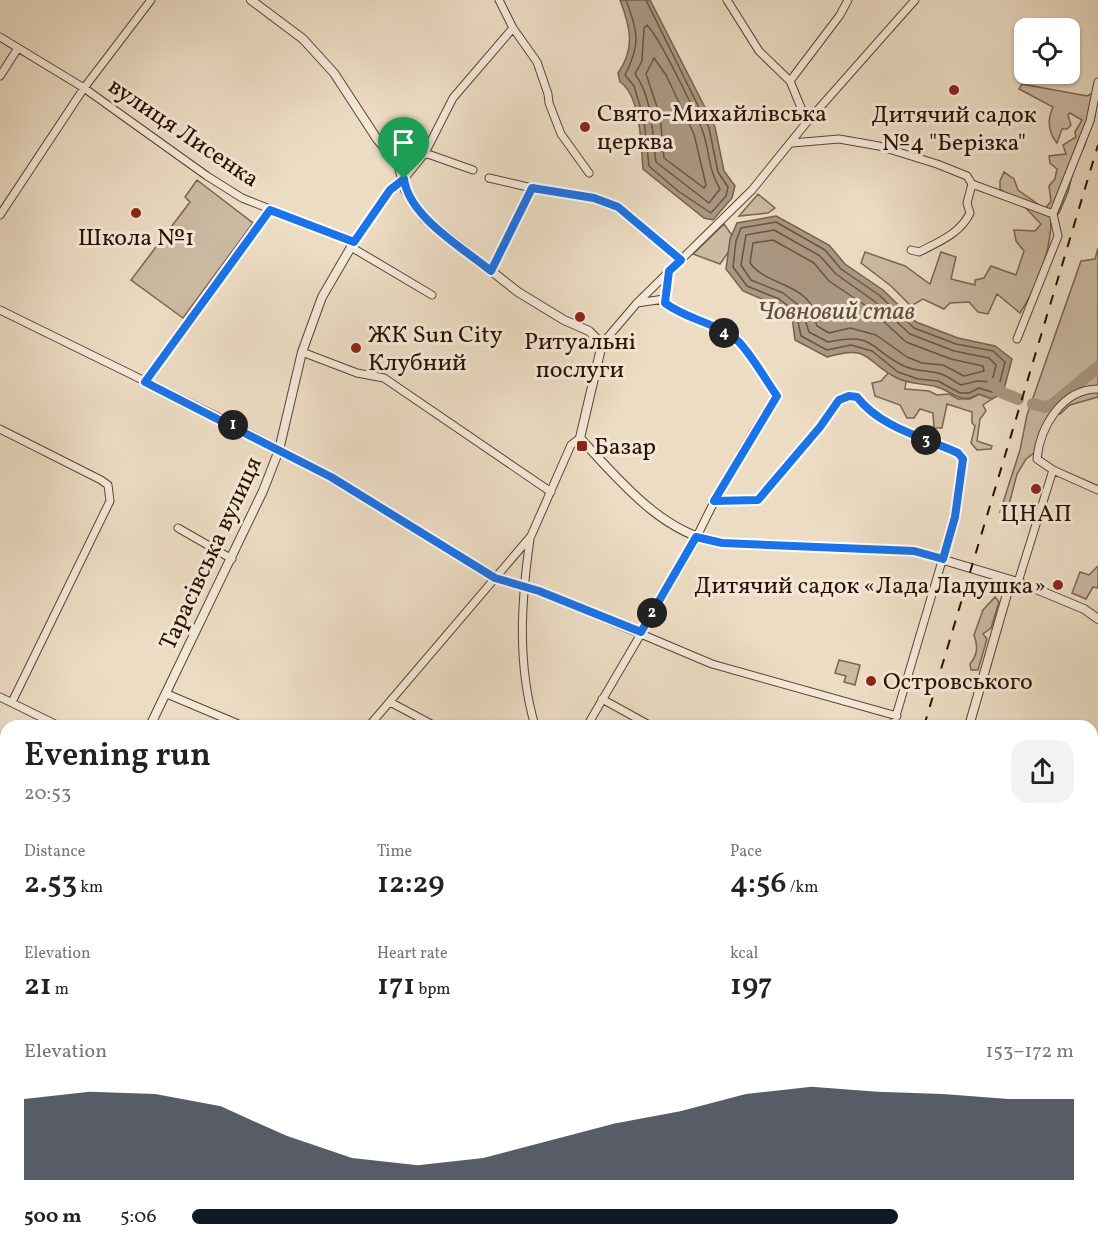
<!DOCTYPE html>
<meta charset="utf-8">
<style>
:root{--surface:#fff;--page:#f2f2f2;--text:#222;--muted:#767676;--accent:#111827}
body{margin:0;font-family:Vollkorn,serif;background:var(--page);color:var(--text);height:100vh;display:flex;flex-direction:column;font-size:22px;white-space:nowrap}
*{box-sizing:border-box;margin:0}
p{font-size:20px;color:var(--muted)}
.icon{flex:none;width:33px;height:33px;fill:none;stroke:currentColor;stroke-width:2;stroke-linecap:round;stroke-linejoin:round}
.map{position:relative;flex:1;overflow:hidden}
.details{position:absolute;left:0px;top:720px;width:1098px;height:532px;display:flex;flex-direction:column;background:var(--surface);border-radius:18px 18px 0 0;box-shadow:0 2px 4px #0004}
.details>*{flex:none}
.tools{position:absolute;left:1014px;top:18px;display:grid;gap:12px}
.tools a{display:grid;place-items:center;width:66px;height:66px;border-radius:12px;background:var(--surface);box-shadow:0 2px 4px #0004;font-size:30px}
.pin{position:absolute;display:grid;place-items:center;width:51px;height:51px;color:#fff;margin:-62px -26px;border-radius:50% 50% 50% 0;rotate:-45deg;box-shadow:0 0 6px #0007}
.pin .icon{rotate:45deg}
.km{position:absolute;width:30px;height:30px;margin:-15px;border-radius:50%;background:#222;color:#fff;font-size:16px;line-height:30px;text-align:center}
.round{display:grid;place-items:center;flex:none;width:63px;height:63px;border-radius:18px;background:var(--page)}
.headline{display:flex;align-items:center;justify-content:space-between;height:102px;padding:0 24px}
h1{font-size:33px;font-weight:600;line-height:45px}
.metrics{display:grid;grid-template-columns:repeat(3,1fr);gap:9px;height:102px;padding:6px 24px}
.metrics div{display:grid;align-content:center}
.metrics b{font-size:30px;font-weight:600}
.metrics small{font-size:16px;font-weight:400}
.metrics p{font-size:16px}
.chart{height:168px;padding:12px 24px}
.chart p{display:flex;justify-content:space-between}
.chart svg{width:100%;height:108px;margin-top:6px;fill:var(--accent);opacity:.7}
ul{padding:0 24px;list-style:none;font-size:20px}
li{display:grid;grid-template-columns:96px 72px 1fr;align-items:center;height:45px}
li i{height:15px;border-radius:8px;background:var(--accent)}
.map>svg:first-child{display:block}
.green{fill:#cbb9a2;stroke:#7b6451;stroke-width:1.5}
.water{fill:#aa9781;stroke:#77614d;stroke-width:1.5}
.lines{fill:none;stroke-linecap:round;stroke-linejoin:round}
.shore{stroke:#6a5440;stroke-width:1.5}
.river{stroke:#aa9781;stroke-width:12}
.minor-casing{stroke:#5b4331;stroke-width:9}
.tertiary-casing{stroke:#5b4331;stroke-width:10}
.minor{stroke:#f3e8d8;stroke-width:7}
.tertiary{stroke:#f3e8d8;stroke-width:8}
.rail{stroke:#2b1000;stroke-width:2;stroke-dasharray:10 10;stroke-linecap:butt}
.route-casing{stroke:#fff;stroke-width:12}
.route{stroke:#1a73e8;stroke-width:8}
.poi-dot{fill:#8f2418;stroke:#f3e8d8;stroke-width:2}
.labels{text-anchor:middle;stroke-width:6;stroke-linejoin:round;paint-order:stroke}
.poi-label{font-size:24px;fill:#2b1000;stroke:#f3e8d8;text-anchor:start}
.street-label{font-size:24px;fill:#2b1000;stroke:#f3e8d8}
.water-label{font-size:26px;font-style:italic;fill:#644d3a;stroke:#f3e8d8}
</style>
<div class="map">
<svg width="1098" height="1252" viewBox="0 0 1098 1252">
<rect width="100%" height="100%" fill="#ecdcc3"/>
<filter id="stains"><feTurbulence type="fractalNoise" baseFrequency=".00333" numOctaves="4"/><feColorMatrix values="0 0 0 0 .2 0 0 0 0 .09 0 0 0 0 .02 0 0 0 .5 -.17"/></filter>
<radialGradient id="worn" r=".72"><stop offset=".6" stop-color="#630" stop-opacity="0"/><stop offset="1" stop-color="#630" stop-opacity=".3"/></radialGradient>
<!-- green -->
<path class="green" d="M1022,84L1087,96L1093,93L1098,97L1094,121L1089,127L1085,145L1075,164L1068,192L1059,213L1051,220C1051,251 1037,287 1020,313L997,294L988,314L978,312L969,302L950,303L944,309L923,299L911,306L891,286L861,263L865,252L905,266L930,284L941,252L956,257L951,279L975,285V280L984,278L991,266L1016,275L1024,251L1016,241L1014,230L1035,231L1041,224L1021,203L1000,189V181L1004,172L1014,179L1018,190L1045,209L1051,201L1049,186L1055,179L1057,169L1050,163L1049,156L1066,154L1063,145L1076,137L1075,132L1082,120L1070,113L1068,115L1071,125L1067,129H1062L1057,143C1048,132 1047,120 1053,107L1019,89Z
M197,180L253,223L183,318L131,280L190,202L185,197Z
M758,194L775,208L768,213L739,216Z
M724,224L736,241L720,264L693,254Z
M1098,248V397L1070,405L1060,414H1050L1034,453L1026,459L1017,474L1007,512H1000L1020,450L1027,415L1081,261L1095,259Z
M889,372L906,381L905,389L929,391L937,395L949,394L958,399H970L979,394L992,399L983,405L986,411L980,419L977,441L992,446L991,449L977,450L971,443L975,426L972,423V412L947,404L942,428H934L933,413L920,409L914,418H907L900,405L875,396L872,383L881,381Z
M1098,566V588L1093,587L1086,599L1072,593L1080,572L1089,575Z
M995,597L999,602L991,628L983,634L987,639L978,670H971L970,664C978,654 978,646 974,635L983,610Z
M839,660L860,665L855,685L844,682L846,676L835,673Z"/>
<!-- water -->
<path class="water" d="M620,0H650L715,127L724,171L735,186L732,198L713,220L704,218L643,169C641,145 641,96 620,82L618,73C636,48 630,26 620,0Z
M776,216L829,245L845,264L883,290L916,322L958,338L995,346L1012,359L1003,393L992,399L979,394C960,405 954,392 937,387C923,383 912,385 897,378C863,361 872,344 827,357L795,340L792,317L776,305L743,291L726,269L730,239L737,223Z"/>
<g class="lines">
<!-- shore -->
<path class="shore" d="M626,0C638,32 641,44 625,75L634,86L644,120L649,166L678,191L711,213L726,196L728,187L718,172L709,128L646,0
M647,25C660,38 696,113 703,132C710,153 708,169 720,189L709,203L656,162C652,134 653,98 635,74L642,61L644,28Z
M654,58L666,75L694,134L706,185L704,188L664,158L660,116L646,74Z
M776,222L825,250L841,269L879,295L914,328L956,344L993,351L1005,362L998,389L992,392L979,388L969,393H960L938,381L918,379L898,372L872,351L851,345L827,350L801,336L796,312L779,299L747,286L733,267L736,241L741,228Z
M774,230L820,256L836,274L874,301L910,334L954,351L989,358L996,365L992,382L977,381L961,385C955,382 948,376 941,374C928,370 917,372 904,366C868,349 877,332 828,342L809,332L801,307L783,293L751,280L741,265L746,235Z
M773,240L814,263L829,281L869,308L906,342L951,359L983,366L984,371L964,376L943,365L922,363L907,357L876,335L850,328L829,333L817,326C814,319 815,310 810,303C795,283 765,283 750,263L753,243Z"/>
<!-- river -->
<path class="river" d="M993,384L1003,393L1018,399
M1033,404L1045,407L1052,405L1098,367"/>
<!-- minor casing -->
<g class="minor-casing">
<path id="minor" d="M499,0L513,28L537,62L548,94L549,103L561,134L589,173
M727,0L759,51L790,81L807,122
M0,37L84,88L207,176L242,198L354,242
M0,76L18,48
M790,81L840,15L848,0
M792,143L839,139L879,146L937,164L967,176L972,184L1053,214
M425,153L473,170
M489,178L532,188L594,198L618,207L681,260
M404,179L425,153L453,98L513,28
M0,215L84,88L151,0
M351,247L432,295
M911,250L919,252C938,242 960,234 970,213L967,203L972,184
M491,271L532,188
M637,303L664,299
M0,310L216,416L331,477L495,578L539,591L712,664L897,716
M1017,339L1058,236L1053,214L1090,121L1098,82
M602,344L637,303L752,190L807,122L915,0
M302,352L357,373L384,378L551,492
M145,382L270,210
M0,429L101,480L108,485L110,501L12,702
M1053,470L1037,459C1040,427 1062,389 1098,389
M714,501L758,500L820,427L839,400L849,396L857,397C881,428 923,437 958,453L963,459L955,517L893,726
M178,528L232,559
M530,539C521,602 517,664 535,726
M1018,582L1053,470L1098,490
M167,694L243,726
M0,697L59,726
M602,699L651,726
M390,702L435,726
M369,726L531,536L571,445L580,438
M587,726L693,545C717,493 745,444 777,395C765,379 753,357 739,342C719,323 687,320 665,303L669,271
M1092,811L1098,799
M0,851L6,854
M1092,926L1098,929
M0,1023L6,1026
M1092,1088L1098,1089
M0,1151L6,1154
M190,1246L201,1252
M487,1246L498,1252
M604,1246L609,1252
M671,1246L673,1252
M1029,1246L1031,1252"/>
</g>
<!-- tertiary casing -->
<g class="tertiary-casing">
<path id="tertiary" d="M251,0L303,39L334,73L377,139L398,164L405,190L424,218L518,292L564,320L589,331L602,344L580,438C618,479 663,535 722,543L914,551L1024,584L1084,609L1098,619
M150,726L263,491L279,450L302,352L322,297L354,242L390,190L404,179
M969,726L1011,580
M0,962L6,953
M842,1252L844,1246"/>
</g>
<!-- minor -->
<use href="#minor" class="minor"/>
<!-- tertiary -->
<use href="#tertiary" class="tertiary"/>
<!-- rail -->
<path class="rail" d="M924,726L1098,145
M769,1252L771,1246"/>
</g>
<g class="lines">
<!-- route casing -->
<g class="route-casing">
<path id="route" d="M404,179C409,217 463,248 491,271L532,188L594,198L618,207L681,260L669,271L665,303C687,320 719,323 739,342C753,357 765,379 777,396L714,501L758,500L820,427L839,400L849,396L857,397C881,428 923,437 958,453L963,459L955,517L943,559L914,551L722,543L696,537L641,632L539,591L495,578L331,477L145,382L270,210L354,242L390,190Z"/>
</g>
<!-- route -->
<use href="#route" class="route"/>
</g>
<!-- markers -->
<g class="poi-dot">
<circle cx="954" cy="90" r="6"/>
<circle cx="585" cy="127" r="6"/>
<circle cx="136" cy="213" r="6"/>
<circle cx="580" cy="317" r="6"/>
<circle cx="356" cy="348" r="6"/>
<rect x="576" y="440" width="12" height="12" rx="3"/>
<circle cx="1036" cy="489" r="6"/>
<circle cx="1058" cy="585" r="6"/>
<circle cx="871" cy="681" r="6"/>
</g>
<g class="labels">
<!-- poi labels -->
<g class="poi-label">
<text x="597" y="121">Свято-Михайлівська<tspan x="597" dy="28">церква</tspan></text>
<text x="954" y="122" text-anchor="middle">Дитячий садок<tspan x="954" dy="28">№4 "Берізка"</tspan></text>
<text x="136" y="245" text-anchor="middle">Школа №1</text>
<text x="368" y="342">ЖК Sun City<tspan x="368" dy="28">Клубний</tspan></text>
<text x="580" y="349" text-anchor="middle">Ритуальні<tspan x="580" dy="28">послуги</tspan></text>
<text x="594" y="454">Базар</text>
<text x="1036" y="521" text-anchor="middle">ЦНАП</text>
<text x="1046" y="593" text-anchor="end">Дитячий садок «Лада Ладушка»</text>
<text x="883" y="689">Островського</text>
</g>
<!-- street labels -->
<g class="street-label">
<text transform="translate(184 132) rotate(34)" y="8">вулиця Лисенка</text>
<text transform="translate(210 553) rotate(-65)" y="8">Тарасівська вулиця</text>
</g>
<!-- water labels -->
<g class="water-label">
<text x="836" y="319">Човновий став</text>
</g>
</g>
<rect width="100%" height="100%" filter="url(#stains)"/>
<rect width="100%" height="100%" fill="url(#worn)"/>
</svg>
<div class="tools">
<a><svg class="icon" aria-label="locate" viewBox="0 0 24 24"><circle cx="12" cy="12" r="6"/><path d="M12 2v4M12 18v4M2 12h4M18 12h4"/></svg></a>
</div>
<div class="pin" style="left:404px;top:179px;background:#1e9e55"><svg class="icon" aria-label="arrive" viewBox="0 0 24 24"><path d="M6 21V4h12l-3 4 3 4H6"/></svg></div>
<b class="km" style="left:233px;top:425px">1</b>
<b class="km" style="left:652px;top:613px">2</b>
<b class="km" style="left:926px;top:440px">3</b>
<b class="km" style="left:724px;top:333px">4</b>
<section class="details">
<div class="headline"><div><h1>Evening run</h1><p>20:53</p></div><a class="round"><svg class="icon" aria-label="share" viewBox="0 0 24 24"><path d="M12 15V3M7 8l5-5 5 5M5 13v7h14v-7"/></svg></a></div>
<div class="metrics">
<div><p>Distance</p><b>2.53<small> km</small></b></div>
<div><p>Time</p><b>12:29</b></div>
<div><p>Pace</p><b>4:56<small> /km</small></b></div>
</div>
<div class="metrics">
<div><p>Elevation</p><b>21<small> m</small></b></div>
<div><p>Heart rate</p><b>171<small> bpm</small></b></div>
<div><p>kcal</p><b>197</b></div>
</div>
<div class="chart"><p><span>Elevation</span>153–172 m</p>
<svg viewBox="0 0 160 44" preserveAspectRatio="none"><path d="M0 44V11L10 8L20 9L30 14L40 26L50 35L60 38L70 35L80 28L90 21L100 16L110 9L120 6L130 8L140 9L150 11L160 11V44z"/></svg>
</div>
<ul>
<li><b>500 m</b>5:06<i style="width:80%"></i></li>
</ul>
</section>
</div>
